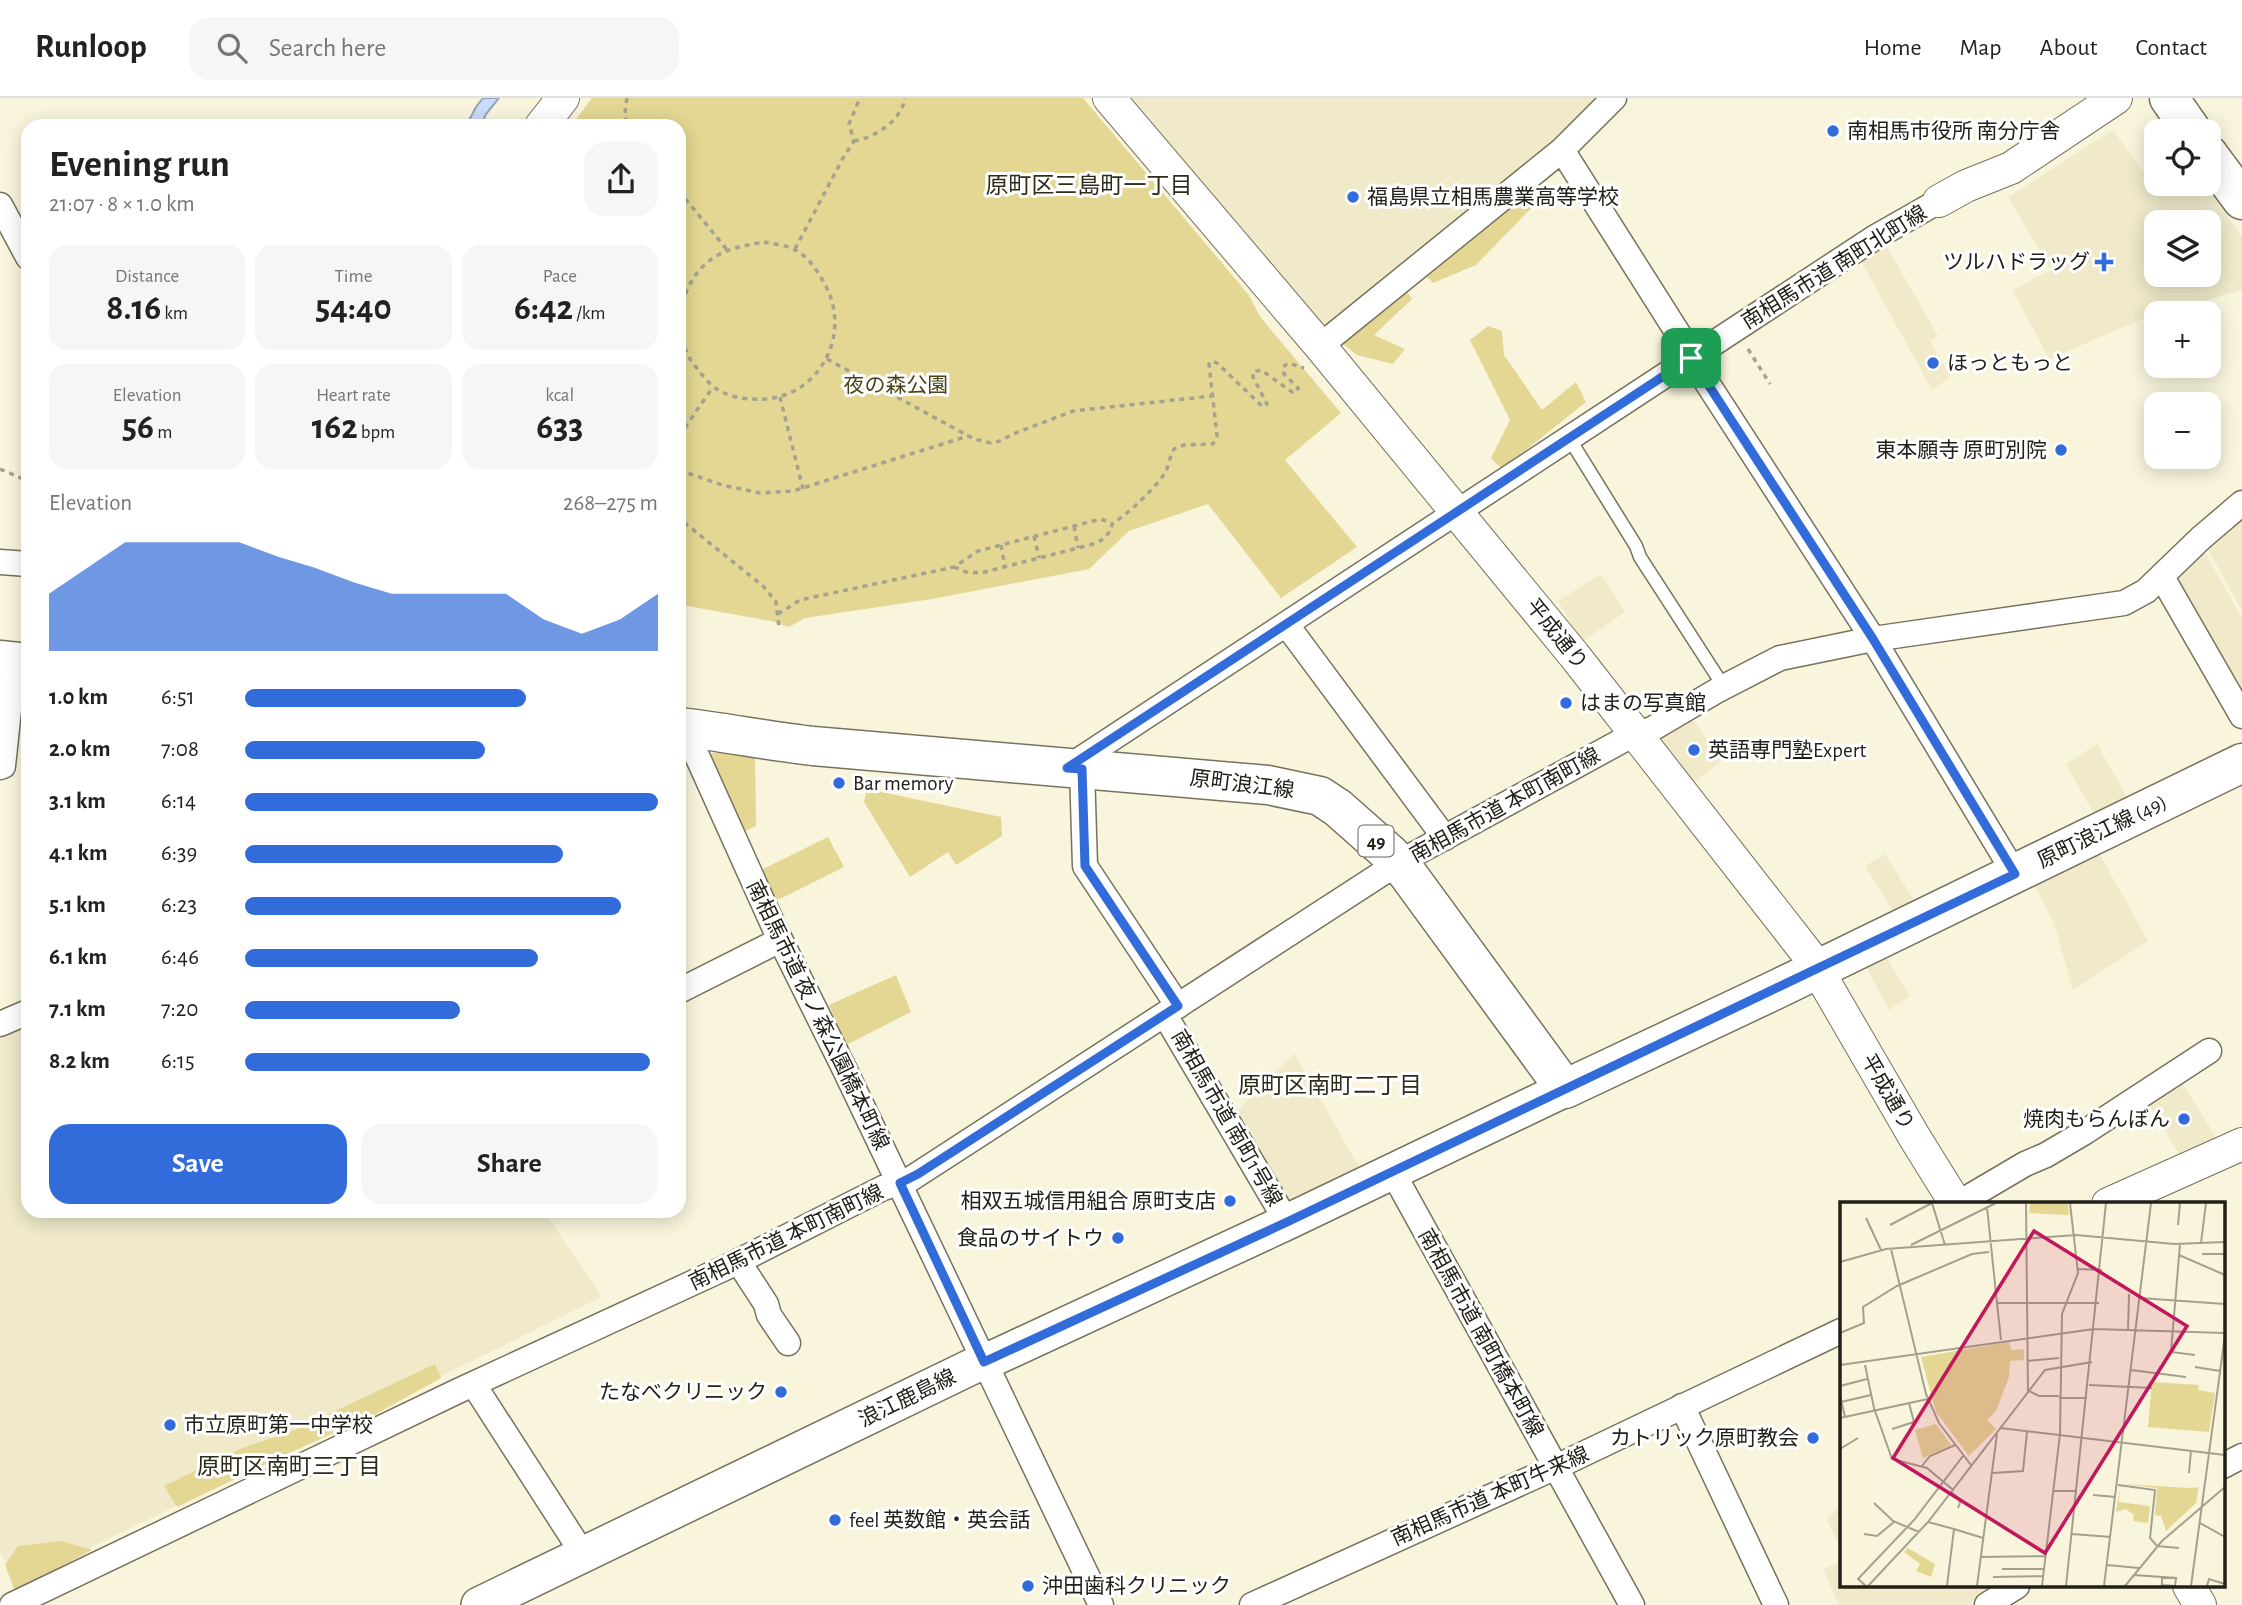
<!DOCTYPE html>
<meta charset="utf-8">
<style>
:root{--surface:#fff;--page:#f6f6f6;--text:#222;--muted:#767676;--line:#e0e0e0;--accent:#326cda}
body{margin:0;font-family:"Alegreya Sans","Noto Sans JP",sans-serif;background:var(--page);color:var(--text);height:100vh;display:flex;flex-direction:column;font-size:26px;white-space:nowrap}
*{box-sizing:border-box;margin:0}
p{font-size:23px;color:var(--muted)}
.icon{flex:none;width:38px;height:38px;fill:none;stroke:currentColor;stroke-width:2;stroke-linecap:round;stroke-linejoin:round}
.map{position:relative;flex:1;overflow:hidden}
.drawer{position:absolute;left:21px;top:21px;width:665px;height:1099px;display:flex;flex-direction:column;background:var(--surface);border-radius:21px;box-shadow:0 4px 18px #0003}
.drawer>*{flex:none}
.buttons{position:absolute;left:2144px;top:21px;display:grid;gap:14px}
.buttons a{display:grid;place-items:center;width:77px;height:77px;border-radius:14px;background:var(--surface);box-shadow:0 4px 18px #0003;font-size:35px}
.pin{position:absolute;display:grid;place-items:center;width:60px;height:60px;color:#fff;margin:-30px;border-radius:14px;box-shadow:0 4px 10px #0006}
.round{display:grid;place-items:center;flex:none;width:74px;height:74px;border-radius:21px;background:var(--page)}
.headline{display:flex;align-items:center;justify-content:space-between;height:119px;padding:0 28px}
h1{font-size:38px;font-weight:700;line-height:52px}
.figures{display:grid;grid-template-columns:repeat(3,1fr);gap:10px;height:119px;padding:7px 28px}
.figures div{display:grid;align-content:center;border-radius:18px;background:var(--page);text-align:center}
.figures b{font-size:35px;font-weight:700}
.figures small{font-size:19px;font-weight:400}
.figures p{font-size:19px}
.chart{height:196px;padding:14px 28px}
.chart p{display:flex;justify-content:space-between}
.chart svg{width:100%;height:126px;margin-top:7px;fill:var(--accent);opacity:.7}
.action{display:flex;gap:14px;margin-top:auto;padding:14px 28px}
.action a{flex:1;height:80px;border-radius:21px;background:var(--accent);color:#fff;font-size:28px;font-weight:700;line-height:80px;text-align:center}
.action a+a{background:var(--page);color:var(--text)}
ul{padding:0 28px;list-style:none;font-size:23px}
li{display:grid;grid-template-columns:112px 84px 1fr;align-items:center;height:52px}
li i{height:18px;border-radius:9px;background:var(--accent)}
header{display:flex;align-items:center;gap:42px;box-sizing:border-box;height:98px;padding:0 35px;background:var(--surface);border-bottom:2px solid var(--line)}
header strong{font-size:33px}
nav{display:flex;gap:38px;margin-inline-start:auto;font-size:24px}
.search{width:490px;height:63px;background:var(--page);display:flex;align-items:center;gap:18px;box-sizing:border-box;padding:0 24px;border-radius:21px;color:var(--muted);font-size:26px}
.map>svg:first-child{display:block}
.built{fill:#f0eacb;fill-rule:evenodd}
.green{fill:#e3d793}
.water{fill:#cadcfb;stroke:#98a4b7;stroke-width:2}
.lines{fill:none;stroke-linecap:round;stroke-linejoin:round}
.service-casing{stroke:#76725d;stroke-width:15}
.minor-casing{stroke:#76725d;stroke-width:27}
.tertiary-casing{stroke:#76725d;stroke-width:34}
.secondary-casing{stroke:#76725d;stroke-width:38}
.primary-casing{stroke:#76725d;stroke-width:41}
.path{stroke:#a5a290;stroke-width:3.5;stroke-dasharray:5 5;stroke-linecap:butt}
.service{stroke:#fff;stroke-width:12}
.minor{stroke:#fff;stroke-width:24}
.tertiary{stroke:#fff;stroke-width:32}
.secondary{stroke:#fff;stroke-width:35}
.primary{stroke:#fff;stroke-width:38}
.route-casing{stroke:#fff;stroke-width:14}
.route{stroke:#326cda;stroke-width:9}
.poi-dot{fill:#326cda;stroke:#fff;stroke-width:2.5}
.labels{text-anchor:middle;stroke-width:6;stroke-linejoin:round;paint-order:stroke}
.shield{fill:#fff;stroke:#64635d;stroke-width:2}
.shield-label{font-size:19px;font-weight:bold;fill:#222018}
.poi-label{font-size:21px;fill:#222018;stroke:#fff;text-anchor:start}
.street-label{font-size:21px;fill:#222018;stroke:#fff}
.park-label{font-size:21px;fill:#4b441b;stroke:#fff}
.neighbourhood-label{font-size:23px;fill:#2f2c19;stroke:#fff}
.inset-road{fill:none;stroke:#a3a08e;stroke-width:2}
.view{fill:#c2185b;fill-opacity:0.15;stroke:#c2185b;stroke-width:3.5}
.inset-edge{fill:none;stroke:#222018;stroke-width:3.5}
</style>
<header>
<strong>Runloop</strong>
<div class="search"><svg class="icon" aria-label="search" viewBox="0 0 24 24"><circle cx="10" cy="10" r="6"/><path d="M15 15l6 6"/></svg>Search here</div>
<nav><a>Home</a><a>Map</a><a>About</a><a>Contact</a></nav>
</header>
<div class="map">
<svg width="2242" height="1507" viewBox="0 0 2242 1507">
<rect width="100%" height="100%" fill="#f9f5dd"/>
<!-- built -->
<path class="built" d="M1130,0H1603L1545,56L1332,226L1321,225Z
M2113,32L2152,85L2156,83V86H2203L2242,138V192L2164,215H2156V217L2138,223L2049,261L2013,192L2051,172L2008,99ZM2156,124H2208V177H2156Z
M1886,147L1938,238L1930,243L1951,279L1932,292L1861,163Z
M2242,417V513L2206,448Z
M2203,451L2242,520V606L2174,476Z
M1601,476L1625,514L1582,544L1558,503Z
M1692,620L1721,663L1692,686L1656,640Z
M2097,646L2129,703L2096,720L2066,666Z
M2098,753L2148,843L2073,892L2053,822L2033,785Z
M1885,756L1917,807L1895,816L1865,768Z
M1885,857L1910,898L1889,912L1865,867Z
M28,929V1113H544L602,1199L19,1485L0,1455V941Z
M1294,955L1359,1069L1282,1106L1234,1016Z
M2180,981L2219,1044L2181,1060L2148,1005Z
M1841,1407V1451L1827,1422Z
M1841,1464V1488H2001L1989,1496L1967,1507H1839L1823,1471Z"/>
<!-- green -->
<path class="green" d="M592,0H1083L1248,196L1261,220L1341,315L1285,362L1357,449L1281,500L1208,406L1129,433L1089,471L932,501L805,520L789,529L771,523L682,507L679,521V28H571Z
M1530,85L1539,102L1476,167L1433,185L1422,173Z
M1404,188L1412,201L1374,237L1405,251L1393,266L1357,257L1339,243Z
M1488,228L1502,233L1504,257L1542,312L1576,284L1586,304L1502,371L1491,360L1510,322L1470,242Z
M709,655H755L756,728L743,734Z
M867,691L1001,719L1002,738L956,767L948,754L910,779L864,704Z
M828,739L844,769L776,803L763,771Z
M896,877L911,914L846,947L829,907Z
M435,1266L441,1280L376,1316L285,1357L177,1409L164,1388L242,1350L295,1332Z
M62,1443L92,1452L15,1493L5,1467L18,1448Z"/>
<!-- water -->
<path class="water" d="M483,0H499L486,16L481,28H466L476,9Z"/>
<g class="lines">
<!-- service casing -->
<g class="service-casing">
<path id="service" d="M1569,340L1636,448L1640,459L1724,589"/>
</g>
<!-- minor casing -->
<g class="minor-casing">
<path id="minor" d="M1614,0L1562,52L1681,240L1691,260L1873,541L2015,776
M0,107L28,159
M1320,248L1562,52
M0,464L28,466
M2162,479L2242,618
M1286,526L1445,740
M684,629L775,831L843,968L1101,1507
M0,669L3,668L14,564
M1067,670L1874,140L1939,103
M1082,671L1085,768L1178,908
M679,893L780,842
M1165,917L1287,1124
M0,926L28,914
M1392,1073L1632,1507
M1957,1106L2025,1066L2046,1057L2085,1034L2209,953
M738,1163L766,1206L769,1217L788,1245
M474,1287L583,1456
M1682,1308L1776,1507
M2223,1368L2242,1358
M12,1507L458,1293L727,1169L883,1090L909,1082L1398,765L1625,641L1652,631L1718,592L1780,560L1873,541L2124,505L2146,493L2201,440L2242,405
M1252,1507L1556,1369L1841,1233
M1987,1507L2017,1488"/>
</g>
<!-- tertiary casing -->
<g class="tertiary-casing">
<path id="tertiary" d="M1109,0L1320,248L1574,557L1810,859L1915,1040L1956,1106
M541,28L563,0
M1939,103L1966,88L2011,70L2116,0
M2108,1106L2242,1046
M2189,1488L2200,1507"/>
</g>
<!-- secondary casing -->
<g class="secondary-casing">
<path id="secondary" d="M479,1507L971,1269L996,1259L1287,1124L1565,991"/>
</g>
<!-- primary casing -->
<g class="primary-casing">
<path id="primary" d="M2169,0L2192,33
M2208,56L2242,102
M0,562L28,565
M679,629C724,634 768,643 813,648L1268,687L1320,698L1338,710L1390,756L1407,775L1565,991L1773,893L2242,665"/>
</g>
<!-- path -->
<path class="path" d="M627,0C625,9 624,19 628,28
M854,43C876,39 901,23 905,0
M679,93L728,153
M764,144C774,146 787,147 795,152C808,158 816,171 823,183C856,237 816,306 753,301C740,301 723,297 713,288C706,283 701,275 695,268C668,234 680,178 718,157C733,149 748,147 764,144Z
M795,151L843,60L854,43L849,26L860,0
M679,189L686,192
M1748,251L1770,286
M827,261L974,341L991,345L1000,343L1013,336L1073,313L1212,298
M780,299L803,391
M679,338L713,289
M0,371L28,383
M679,372L722,387L760,395L793,393L968,338
M679,416L686,426L763,488L776,504L779,529
M1074,428L1078,450
M1034,438L1039,460
M1001,447L1005,469
M954,469L966,474L981,475L1097,445C1105,440 1110,436 1112,426C1127,417 1158,388 1166,373C1169,366 1170,358 1174,351L1184,347L1213,346L1217,338L1209,266L1212,263L1217,265L1263,309L1267,306L1253,279V274L1261,272L1292,294H1297L1298,290L1284,276L1283,269L1288,265L1304,270
M778,516L800,502L954,469L978,453L1101,421L1111,425"/>
<!-- service -->
<use href="#service" class="service"/>
<!-- minor -->
<use href="#minor" class="minor"/>
<!-- tertiary -->
<use href="#tertiary" class="tertiary"/>
<!-- secondary -->
<use href="#secondary" class="secondary"/>
<!-- primary -->
<use href="#primary" class="primary"/>
</g>
<g class="lines">
<!-- route casing -->
<g class="route-casing">
<path id="route" d="M1691,260L1873,541L2015,776L1287,1124L984,1264L900,1085L918,1076L1178,908L1085,768L1082,671L1067,670Z"/>
</g>
<!-- route -->
<use href="#route" class="route"/>
</g>
<!-- markers -->
<g class="poi-dot">
<circle cx="1833" cy="33" r="7"/>
<circle cx="1353" cy="99" r="7"/>
<path d="M2100.5 153.5h7v7h7v7h-7v7h-7v-7h-7v-7h7z"/>
<circle cx="1933" cy="265" r="7"/>
<circle cx="2061" cy="352" r="7"/>
<circle cx="1566" cy="605" r="7"/>
<circle cx="1694" cy="652" r="7"/>
<circle cx="839" cy="685" r="7"/>
<circle cx="2184" cy="1021" r="7"/>
<circle cx="1230" cy="1103" r="7"/>
<circle cx="1118" cy="1140" r="7"/>
<circle cx="781" cy="1294" r="7"/>
<circle cx="170" cy="1327" r="7"/>
<circle cx="1813" cy="1340" r="7"/>
<circle cx="835" cy="1422" r="7"/>
<circle cx="1028" cy="1488" r="7"/>
</g>
<g class="labels">
<!-- shield labels -->
<rect class="shield" x="1358.5" y="727.5" width="35" height="31" rx="5"/>
<g class="shield-label">
<text x="1376" y="750">49</text>
</g>
<!-- poi labels -->
<g class="poi-label">
<text x="1847" y="40">南相馬市役所 南分庁舎</text>
<text x="1367" y="106">福島県立相馬農業高等学校</text>
<text x="2090" y="171" text-anchor="end">ツルハドラッグ</text>
<text x="1947" y="272">ほっともっと</text>
<text x="2047" y="359" text-anchor="end">東本願寺 原町別院</text>
<text x="1580" y="612">はまの写真館</text>
<text x="1708" y="659">英語専門塾Expert</text>
<text x="853" y="692">Bar memory</text>
<text x="2170" y="1028" text-anchor="end">焼肉もらんぼん</text>
<text x="1216" y="1110" text-anchor="end">相双五城信用組合 原町支店</text>
<text x="1104" y="1147" text-anchor="end">食品のサイトウ</text>
<text x="767" y="1301" text-anchor="end">たなべクリニック</text>
<text x="184" y="1334">市立原町第一中学校</text>
<text x="1799" y="1347" text-anchor="end">カトリック原町教会</text>
<text x="849" y="1429">feel 英数館・英会話</text>
<text x="1042" y="1495">沖田歯科クリニック</text>
</g>
<!-- street labels -->
<g class="street-label">
<text transform="translate(1834 169) rotate(-32)" y="7">南相馬市道 南町北町線</text>
<text transform="translate(1557 536) rotate(51)" y="7">平成通り</text>
<text transform="translate(1242 686) rotate(7)" y="7">原町浪江線</text>
<text transform="translate(1505 707) rotate(-29)" y="7">南相馬市道 本町南町線</text>
<text transform="translate(2102 733) rotate(-26)" y="7">原町浪江線 (49)</text>
<text transform="translate(818 917) rotate(64)" y="7">南相馬市道 夜ノ森公園橋本町線</text>
<text transform="translate(1888 994) rotate(60)" y="7">平成通り</text>
<text transform="translate(1227 1020) rotate(60)" y="7">南相馬市道 南町1号線</text>
<text transform="translate(786 1139) rotate(-26)" y="7">南相馬市道 本町南町線</text>
<text transform="translate(1481 1235) rotate(61)" y="7">南相馬市道 南町橋本町線</text>
<text transform="translate(907 1300) rotate(-26)" y="7">浪江鹿島線</text>
<text transform="translate(1490 1398) rotate(-24)" y="7">南相馬市道 本町牛来線</text>
</g>
<!-- park labels -->
<g class="park-label">
<text x="896" y="294">夜の森公園</text>
</g>
<!-- neighbourhood labels -->
<g class="neighbourhood-label">
<text x="1089" y="95">原町区三島町一丁目</text>
<text x="1330" y="995">原町区南町二丁目</text>
<text x="289" y="1376">原町区南町三丁目</text>
</g>
</g>
<!-- overview -->
<g transform="translate(1840 1104)">
<rect width="385" height="385" fill="#f9f5dd"/>
<path d="M190,1H228L229,13L189,11ZM169,140L171,148L184,147V158L170,159L169,175L156,209L147,218L156,227L129,254L96,210L81,155ZM312,180L359,183L358,188L375,191L369,230L308,225ZM96,222L111,243L83,256L75,228ZM281,282L351,286L359,285L356,301L326,329L321,314L315,313L317,286ZM280,285L279,300L310,304L308,321L293,319L294,313L286,307L276,310ZM68,346L95,362L91,375L76,369L80,362L64,350Z" fill="#e3d793"/>
<path class="inset-road" d="M92,1L105,43M186,1L188,190M147,5L157,101H259M26,16L41,48M50,23L92,1M338,23L340,1M361,41L366,1M340,42L331,150L355,153M71,43L156,1M51,47L86,192L99,221L131,263M362,52H385M339,53L385,73M0,60L46,47L236,33L334,42L385,40M238,67L262,68M300,96L385,102M157,101L161,138M288,128L289,92M0,131L24,121L23,105L57,84L132,52L149,50M187,159L219,156M0,163L254,127L385,131M25,163L34,206L52,257L87,266L112,287M355,165L380,169M291,168L346,175M249,183L312,186M0,184L27,177M189,189L199,194H219M0,193L5,215M219,196H247M1,200L31,193M0,216L88,197M160,226L385,253M52,227L74,220L69,201M0,247L18,236M82,264L90,254L115,243M153,271L183,269L187,230M349,271L351,248M278,283L315,288L310,336L317,344L339,346M213,289H237M111,290L121,298L118,306M253,293L276,295M34,301L53,319L79,330M88,320L114,327L107,384M360,321L385,335M114,327L143,336M24,332L37,334L54,320M232,332L271,335M140,355L205,354M267,363L299,366M162,367H204M294,373L336,376L335,384L322,383V375M153,375L203,374M26,384L18,377L74,318L123,254M28,384L88,320L205,168L252,160M137,384L157,232M202,384L220,232L222,112L238,71L230,1M226,384L266,1M264,384L311,1M285,384L322,339L385,285M351,384L385,133M367,384L369,377L385,382"/>
<path class="view" d="M194,29L347,124L205,351L53,256Z"/>
<rect width="385" height="385" class="inset-edge"/>
</g>
</svg>
<div class="buttons">
<a><svg class="icon" aria-label="locate" viewBox="0 0 24 24"><circle cx="12" cy="12" r="6"/><path d="M12 2v4M12 18v4M2 12h4M18 12h4"/></svg></a>
<a><svg class="icon" aria-label="layers" viewBox="0 0 24 24"><path d="M12 4l9 5-9 5-9-5zM3 14l9 5 9-5"/></svg></a>
<a>+</a>
<a>−</a>
</div>
<div class="pin" style="left:1691px;top:260px;background:#1e9e55"><svg class="icon" aria-label="arrive" viewBox="0 0 24 24"><path d="M6 21V4h12l-3 4 3 4H6"/></svg></div>
<section class="drawer">
<div class="headline"><div><h1>Evening run</h1><p>21:07 · 8 × 1.0 km</p></div><a class="round"><svg class="icon" aria-label="share" viewBox="0 0 24 24"><path d="M12 15V3M7 8l5-5 5 5M5 13v7h14v-7"/></svg></a></div>
<div class="figures">
<div><p>Distance</p><b>8.16<small> km</small></b></div>
<div><p>Time</p><b>54:40</b></div>
<div><p>Pace</p><b>6:42<small> /km</small></b></div>
</div>
<div class="figures">
<div><p>Elevation</p><b>56<small> m</small></b></div>
<div><p>Heart rate</p><b>162<small> bpm</small></b></div>
<div><p>kcal</p><b>633</b></div>
</div>
<div class="chart"><p><span>Elevation</span>268–275 m</p>
<svg viewBox="0 0 160 44" preserveAspectRatio="none"><path d="M0 44V24L10 15L20 6L30 6L40 6L50 6L60 11L70 15L80 20L90 24L100 24L110 24L120 24L130 33L140 38L150 33L160 24V44z"/></svg>
</div>
<ul>
<li><b>1.0 km</b>6:51<i style="width:68%"></i></li>
<li><b>2.0 km</b>7:08<i style="width:58%"></i></li>
<li><b>3.1 km</b>6:14<i style="width:100%"></i></li>
<li><b>4.1 km</b>6:39<i style="width:77%"></i></li>
<li><b>5.1 km</b>6:23<i style="width:91%"></i></li>
<li><b>6.1 km</b>6:46<i style="width:71%"></i></li>
<li><b>7.1 km</b>7:20<i style="width:52%"></i></li>
<li><b>8.2 km</b>6:15<i style="width:98%"></i></li>
</ul>
<div class="action"><a>Save</a><a>Share</a></div>
</section>
</div>
